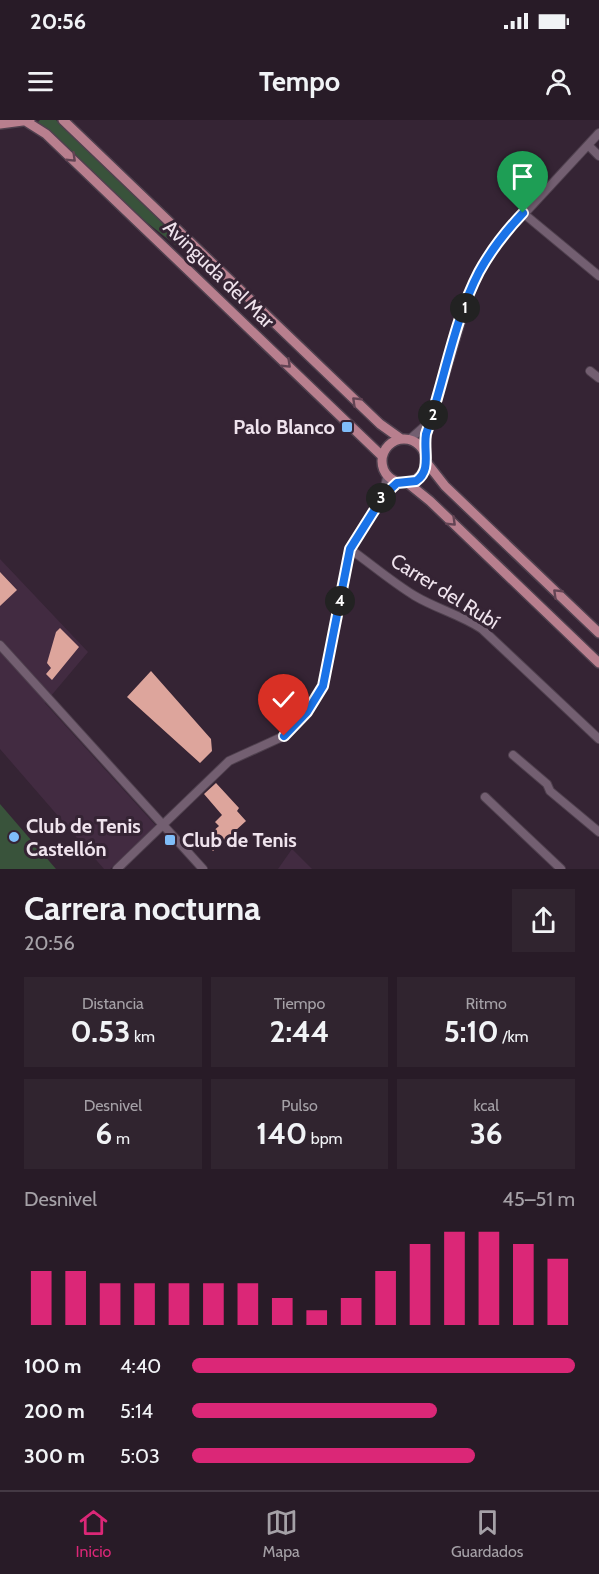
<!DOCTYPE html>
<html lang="es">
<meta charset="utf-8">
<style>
:root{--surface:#281b27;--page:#30242f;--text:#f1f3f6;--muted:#a5a1a7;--line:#443944;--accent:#db2777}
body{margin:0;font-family:Cabin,sans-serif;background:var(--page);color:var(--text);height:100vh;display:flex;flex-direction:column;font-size:22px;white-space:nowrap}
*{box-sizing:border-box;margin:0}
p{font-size:20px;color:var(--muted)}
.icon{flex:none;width:33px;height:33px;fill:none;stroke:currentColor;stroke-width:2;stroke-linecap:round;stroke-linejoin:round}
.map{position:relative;height:749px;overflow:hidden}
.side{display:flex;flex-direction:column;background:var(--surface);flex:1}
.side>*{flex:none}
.pin{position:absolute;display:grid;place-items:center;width:51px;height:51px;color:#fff;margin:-62px -26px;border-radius:50% 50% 50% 0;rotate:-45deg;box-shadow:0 0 6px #0007}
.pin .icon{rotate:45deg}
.km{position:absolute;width:30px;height:30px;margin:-15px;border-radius:50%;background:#222;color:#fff;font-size:16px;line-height:30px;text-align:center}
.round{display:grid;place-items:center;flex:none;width:63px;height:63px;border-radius:0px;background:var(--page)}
.overview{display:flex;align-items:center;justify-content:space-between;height:102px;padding:0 24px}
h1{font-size:33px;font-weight:700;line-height:45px}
.metrics{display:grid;grid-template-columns:repeat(3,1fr);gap:9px;height:102px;padding:6px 24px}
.metrics div{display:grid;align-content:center;border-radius:0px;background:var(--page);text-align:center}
.metrics b{font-size:30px;font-weight:700}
.metrics small{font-size:16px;font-weight:400}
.metrics p{font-size:16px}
.chart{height:168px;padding:12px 24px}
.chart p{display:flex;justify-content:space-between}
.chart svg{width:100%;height:108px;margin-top:6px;stroke:var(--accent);stroke-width:6}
ul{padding:0 24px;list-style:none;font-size:20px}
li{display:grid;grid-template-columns:96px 72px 1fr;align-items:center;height:45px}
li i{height:15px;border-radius:8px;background:var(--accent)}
.status{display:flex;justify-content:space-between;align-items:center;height:42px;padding:0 30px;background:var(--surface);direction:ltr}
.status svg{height:16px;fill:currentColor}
header{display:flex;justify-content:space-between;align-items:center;height:78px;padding:0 24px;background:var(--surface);font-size:27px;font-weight:700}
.menu{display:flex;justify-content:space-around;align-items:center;height:84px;border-top:2px solid var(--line);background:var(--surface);font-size:16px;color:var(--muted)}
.menu a{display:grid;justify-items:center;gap:3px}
.menu .on{color:var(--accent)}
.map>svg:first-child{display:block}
.built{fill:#422b41}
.green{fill:#39533b}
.building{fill:#dda59c}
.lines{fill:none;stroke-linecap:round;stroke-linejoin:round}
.minor-casing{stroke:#4f404e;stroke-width:10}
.major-casing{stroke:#4f404e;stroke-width:12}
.minor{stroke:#735f71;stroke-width:8}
.major{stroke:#b87f8e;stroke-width:9}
.oneway{stroke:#634454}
.route-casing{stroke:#fff;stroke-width:12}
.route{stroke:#1a73e8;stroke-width:8}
.poi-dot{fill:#7fbdf9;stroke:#352434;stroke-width:2}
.labels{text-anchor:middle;stroke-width:6;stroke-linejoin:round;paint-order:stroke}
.street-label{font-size:20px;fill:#efe3ed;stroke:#352434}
.poi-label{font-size:20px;font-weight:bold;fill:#efe3ed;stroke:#352434;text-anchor:start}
</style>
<div class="status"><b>20:56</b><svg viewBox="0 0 49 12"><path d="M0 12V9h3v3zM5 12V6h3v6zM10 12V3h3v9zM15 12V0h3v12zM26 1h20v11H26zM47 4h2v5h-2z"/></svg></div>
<header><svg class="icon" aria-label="menu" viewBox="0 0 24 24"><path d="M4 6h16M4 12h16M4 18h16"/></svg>Tempo<svg class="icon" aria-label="person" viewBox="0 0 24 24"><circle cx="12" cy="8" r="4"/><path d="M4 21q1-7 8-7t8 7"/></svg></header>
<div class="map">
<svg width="599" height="749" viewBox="0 0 599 749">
<rect width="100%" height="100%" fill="#352434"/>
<!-- built -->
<path class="built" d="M0,439L88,532L45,583L158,708L110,749H104L0,629Z
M292,729L312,749H278Z"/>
<!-- green -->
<path class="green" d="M40,0H56L156,96L188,135L145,101L38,2Z
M0,684L56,749H0Z"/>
<!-- building -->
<path class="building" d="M0,452L17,470L0,486Z
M60,508L79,527L52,560L46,554L51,548L47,543L56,512Z
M151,551L211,619L212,631L200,643L127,577Z
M216,663L239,688L237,691L246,701L213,731L203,720L219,706L215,702L222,695L204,674Z"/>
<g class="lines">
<!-- minor casing -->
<g class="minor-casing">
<path id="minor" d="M588,25L599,36
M523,93L599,156
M590,251L599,258
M410,319L426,305
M423,329L468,178L479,152L499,121L599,13
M384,373L387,357
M350,429C371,444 392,462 415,476C437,489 461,495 482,509L599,619
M0,525L203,749
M513,635L547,664L550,671L599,712
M485,677L561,749
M117,749L229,641L284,616L307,592L323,566L350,429L384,375L397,363"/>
</g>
<!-- major casing -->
<g class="major-casing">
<path id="major" d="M63,0L380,304L401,319
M27,2L46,14L382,336
M0,4L30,0
M382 341a22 22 0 1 1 44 0a22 22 0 1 1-44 0Z
M427,343L445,366L599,513
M409,364L430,381L599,543"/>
</g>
<!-- minor -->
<use href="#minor" class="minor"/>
<!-- major -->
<use href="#major" class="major"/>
</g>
<!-- one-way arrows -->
<defs><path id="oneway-chevron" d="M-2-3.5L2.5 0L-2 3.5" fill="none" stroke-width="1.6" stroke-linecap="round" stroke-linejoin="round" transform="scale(1.5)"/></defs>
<g class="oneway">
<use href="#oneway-chevron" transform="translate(72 38) rotate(44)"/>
<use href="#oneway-chevron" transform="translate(287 244) rotate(44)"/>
<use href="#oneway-chevron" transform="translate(356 281) rotate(-136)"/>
<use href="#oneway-chevron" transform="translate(452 402) rotate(44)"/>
<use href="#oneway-chevron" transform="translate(557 473) rotate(-136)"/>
</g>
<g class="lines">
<!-- route casing -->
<g class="route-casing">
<path id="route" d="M284,616L307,592L323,566L350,429L384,375L397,363L416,361C432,350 423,332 426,314C444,262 454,200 479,152C491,130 506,111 523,93"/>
</g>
<!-- route -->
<use href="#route" class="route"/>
</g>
<!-- markers -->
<g class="poi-dot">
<rect x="341" y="301" width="12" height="12" rx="3"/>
<circle cx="14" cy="717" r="6"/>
<rect x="164" y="714" width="12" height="12" rx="3"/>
</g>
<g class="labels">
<!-- street labels -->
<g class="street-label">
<text transform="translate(219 154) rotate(44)" y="7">Avinguda del Mar</text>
<text transform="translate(445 471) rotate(32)" y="7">Carrer del Rubí</text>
</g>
<!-- poi labels -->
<g class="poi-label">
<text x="335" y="314" text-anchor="end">Palo Blanco</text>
<text x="26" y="713">Club de Tenis<tspan x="26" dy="23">Castellón</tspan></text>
<text x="182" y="727">Club de Tenis</text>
</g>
</g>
</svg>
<div class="pin" style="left:523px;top:93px;background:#1e9e55"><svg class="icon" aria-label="arrive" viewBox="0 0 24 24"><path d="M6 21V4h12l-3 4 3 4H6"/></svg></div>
<div class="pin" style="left:284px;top:616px;background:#d93025"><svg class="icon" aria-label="check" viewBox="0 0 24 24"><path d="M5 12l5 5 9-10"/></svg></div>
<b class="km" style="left:465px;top:188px">1</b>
<b class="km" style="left:433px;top:295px">2</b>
<b class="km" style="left:381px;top:378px">3</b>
<b class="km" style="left:340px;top:481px">4</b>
</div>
<section class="side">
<div class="overview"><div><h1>Carrera nocturna</h1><p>20:56</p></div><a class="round"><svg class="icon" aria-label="share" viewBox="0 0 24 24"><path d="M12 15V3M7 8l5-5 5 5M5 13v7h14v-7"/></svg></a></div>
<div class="metrics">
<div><p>Distancia</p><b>0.53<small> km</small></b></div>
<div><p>Tiempo</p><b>2:44</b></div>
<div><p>Ritmo</p><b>5:10<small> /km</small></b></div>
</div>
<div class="metrics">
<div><p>Desnivel</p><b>6<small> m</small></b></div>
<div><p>Pulso</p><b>140<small> bpm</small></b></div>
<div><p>kcal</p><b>36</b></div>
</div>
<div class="chart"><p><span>Desnivel</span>45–51 m</p>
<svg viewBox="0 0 160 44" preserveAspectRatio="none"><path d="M5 44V22M15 44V22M25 44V27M35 44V27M45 44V27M55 44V27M65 44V27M75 44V33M85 44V38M95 44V33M105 44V22M115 44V11M125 44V6M135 44V6M145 44V11M155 44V17"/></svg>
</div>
<ul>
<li><b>100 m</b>4:40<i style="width:100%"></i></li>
<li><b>200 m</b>5:14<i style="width:64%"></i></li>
<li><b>300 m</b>5:03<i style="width:74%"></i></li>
</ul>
</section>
<nav class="menu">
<a class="on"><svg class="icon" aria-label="home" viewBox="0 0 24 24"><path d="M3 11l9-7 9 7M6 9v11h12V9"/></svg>Inicio</a>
<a><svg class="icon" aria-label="map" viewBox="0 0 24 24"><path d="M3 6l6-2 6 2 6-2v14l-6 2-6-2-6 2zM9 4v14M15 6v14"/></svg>Mapa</a>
<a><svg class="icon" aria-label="saved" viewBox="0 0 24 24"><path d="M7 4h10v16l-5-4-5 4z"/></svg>Guardados</a>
</nav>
